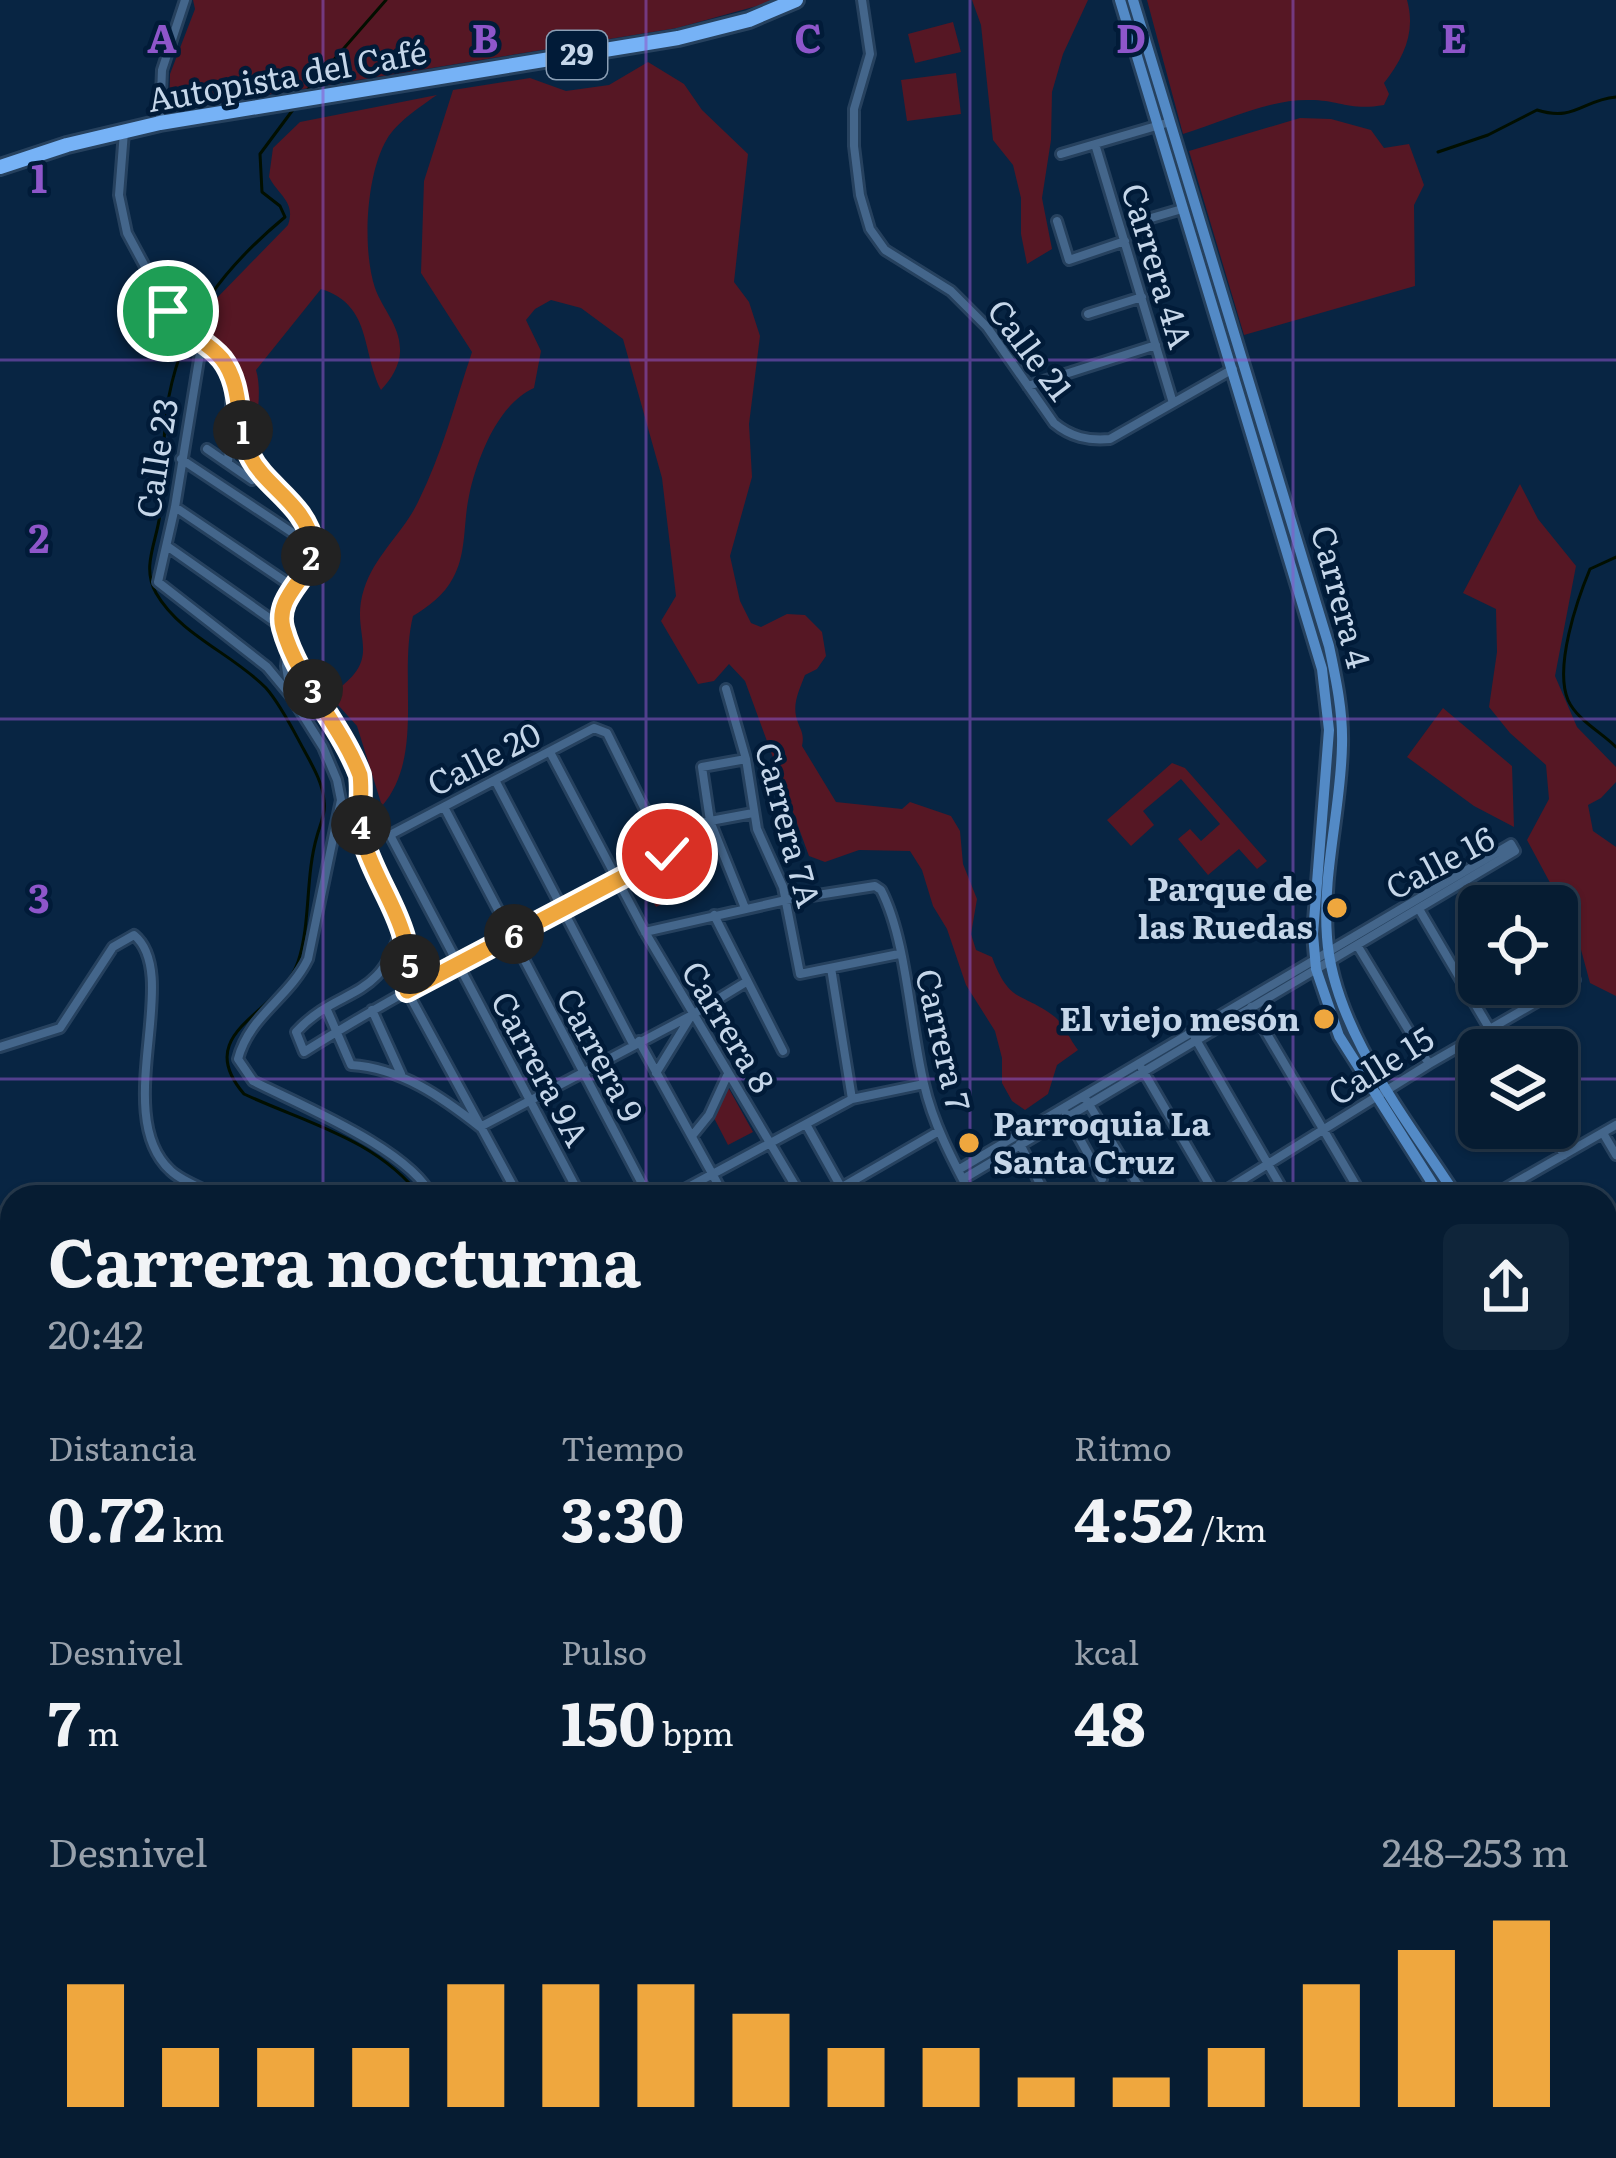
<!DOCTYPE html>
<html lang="es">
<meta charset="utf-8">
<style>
:root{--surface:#061c32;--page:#0f253a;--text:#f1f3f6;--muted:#98a1ac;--line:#273a4d;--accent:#efa73e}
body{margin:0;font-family:Literata,serif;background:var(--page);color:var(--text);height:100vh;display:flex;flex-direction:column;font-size:45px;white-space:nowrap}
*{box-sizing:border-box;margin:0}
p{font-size:39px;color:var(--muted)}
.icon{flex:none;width:66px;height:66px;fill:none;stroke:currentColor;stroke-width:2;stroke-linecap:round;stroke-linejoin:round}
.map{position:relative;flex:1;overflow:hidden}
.panel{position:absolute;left:0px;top:1185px;width:1617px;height:975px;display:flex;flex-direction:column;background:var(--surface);border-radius:36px 36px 0 0;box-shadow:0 3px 9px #0004,0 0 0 3px var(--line)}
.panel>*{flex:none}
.controls{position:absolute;left:1458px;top:885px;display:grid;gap:24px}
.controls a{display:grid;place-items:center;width:120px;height:120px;border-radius:18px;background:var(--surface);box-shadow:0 3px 9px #0004,0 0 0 3px var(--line);font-size:60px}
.pin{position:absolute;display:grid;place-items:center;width:102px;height:102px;color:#fff;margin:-51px;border:6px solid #fff;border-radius:50%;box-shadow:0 3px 12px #0007}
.km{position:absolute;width:60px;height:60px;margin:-30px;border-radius:50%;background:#222;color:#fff;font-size:33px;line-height:60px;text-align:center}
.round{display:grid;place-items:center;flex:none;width:126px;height:126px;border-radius:18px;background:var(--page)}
.summary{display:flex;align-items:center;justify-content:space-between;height:204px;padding:0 48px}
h1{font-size:66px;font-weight:700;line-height:90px}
.figures{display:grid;grid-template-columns:repeat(3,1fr);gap:18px;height:204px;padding:12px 48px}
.figures div{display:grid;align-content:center}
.figures b{font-size:60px;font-weight:700}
.figures small{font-size:33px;font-weight:400}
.figures p{font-size:33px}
.chart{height:336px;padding:24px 48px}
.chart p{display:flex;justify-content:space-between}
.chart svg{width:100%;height:216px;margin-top:12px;stroke:var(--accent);stroke-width:6}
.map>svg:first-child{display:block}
.green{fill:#561724}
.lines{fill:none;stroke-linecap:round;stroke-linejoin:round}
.stream{stroke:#020f00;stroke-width:3}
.minor-casing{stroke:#26415e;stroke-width:14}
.secondary-casing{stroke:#26415e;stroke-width:16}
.primary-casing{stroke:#26415e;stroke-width:18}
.trunk-casing{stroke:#26415e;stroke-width:20}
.minor{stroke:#44668b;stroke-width:8}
.secondary{stroke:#538ac6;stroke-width:10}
.primary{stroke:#5ea5f4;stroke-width:12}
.trunk{stroke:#76b2f6;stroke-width:14}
.route-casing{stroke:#fff;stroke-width:24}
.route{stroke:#efa73e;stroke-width:15}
.grid{fill:none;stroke:#8e56ca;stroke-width:3;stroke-opacity:0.55}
.poi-dot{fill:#efa73e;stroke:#011b38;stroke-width:4.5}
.labels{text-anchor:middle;stroke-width:9;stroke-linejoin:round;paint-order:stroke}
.shield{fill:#011b38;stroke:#8a9eb4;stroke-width:3}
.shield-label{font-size:30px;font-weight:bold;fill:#c5d6e9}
.street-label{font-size:33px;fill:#c5d6e9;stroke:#011b38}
.poi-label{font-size:33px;font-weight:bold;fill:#c5d6e9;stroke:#011b38;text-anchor:end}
.grid-label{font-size:39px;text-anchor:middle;font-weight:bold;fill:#8e56ca;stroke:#011b38;stroke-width:9;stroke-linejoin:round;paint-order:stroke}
</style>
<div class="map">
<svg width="1616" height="2158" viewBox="0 0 1616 2158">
<rect width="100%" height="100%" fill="#082543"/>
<!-- green -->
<path class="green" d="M193,0H778L677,28L169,111L170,74L195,9Z
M972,0H1088L1063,54L1052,92L1051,140L1042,198L1052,249L1027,264L1021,234V198L1013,165L993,140L981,25Z
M1147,0H1407C1416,32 1404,57 1384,83L1389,94L1384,105C1349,111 1340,100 1310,100C1268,99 1223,122 1183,134Z
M953,22L961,52L915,63L908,34Z
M648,62L684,84L702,110L748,154L734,282L749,302L760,336L749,424L752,477L730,556L740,601L751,623L761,627L787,614L805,615L822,632L826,656L817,669L805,675C800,688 793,702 796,716C799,729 805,732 802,746L836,802L902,809L910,802L951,816L960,831L963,864L977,899L971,934L976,950L992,957C1010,1005 1021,991 1055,1017C1065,1026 1070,1040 1078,1050L1057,1065L1048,1094L1025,1110L1012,1101L1002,1083V1058L995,1031L966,985L947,929L933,906L922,870L910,851L859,850L825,862L809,856L745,681L729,664L714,681L698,684L661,621L676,596L662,478L623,339L581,308L551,300L535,309L526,320L541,351L534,388C498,404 477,458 469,496C463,523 467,553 453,578C445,594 428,607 413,616C398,677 425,756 382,806L357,726L329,695C389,657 348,638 364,589C375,555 403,533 418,502C442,454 455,403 472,352L421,273L424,181L453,90L530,78L566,91L609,85Z
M956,73L961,114L907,121L901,80Z
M437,95C421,106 397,122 387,139C366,174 362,249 375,288C382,308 400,326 400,349C401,364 391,380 381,390C361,350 372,305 321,289L256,370C263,393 255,423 255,448C248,397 243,360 198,331L212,303L288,225C296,202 279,196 269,177L273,148L300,122Z
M1300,118L1331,119L1371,130L1384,148L1409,144L1424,185L1414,205L1415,286L1244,335L1189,151Z
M1520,484L1538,519L1576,566L1555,676L1577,727L1616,767V782L1601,798L1588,805L1593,831L1616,847V996L1590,983L1576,931L1527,840L1549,799L1546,765L1510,733L1489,707L1497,652L1496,609L1463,593Z
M1443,708L1512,766L1514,827L1474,806L1407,757Z
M1172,763L1185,768L1267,861L1257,869L1239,849L1208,875L1178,839L1190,829L1201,841L1220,824L1181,779L1143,811L1154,825L1131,846L1107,820Z
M689,863L700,885L656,907L645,886Z
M728,1087L753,1132L728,1145L714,1118Z
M1605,1487L1616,1508V1594L1605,1600Z
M12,2083V2148H123L130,2158H0V2089Z
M260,2148H480L485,2158H262Z"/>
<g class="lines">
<!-- stream -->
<path class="stream" d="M304,94L386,0
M295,107L260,154L262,192L280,206L285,217C225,267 184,318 169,396C162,434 163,475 160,514C157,541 141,567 156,593C180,635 233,654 266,688C281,705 293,730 304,750C312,765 323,783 324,801C326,813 320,825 317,836C305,877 311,923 298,962C280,1014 190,1031 244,1094C306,1123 377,1139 421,1197
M1438,152L1488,135L1537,110C1575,122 1582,100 1616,97
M1616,557L1590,569C1577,600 1554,667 1568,700C1577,720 1601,732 1616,747
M857,2148L859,2158"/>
<!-- minor casing -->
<g class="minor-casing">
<path id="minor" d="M862,0L870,54L854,109V146L860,195L870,229L885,250L951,291L987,327L1054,423C1071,437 1088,441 1110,439L1233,369
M160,121L162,70L185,0
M124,132L119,195L127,233L177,326L209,346L228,367L251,458L296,509L308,531L312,553L286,597L283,628L360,775L363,797L361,834L409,948L407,991L519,1197
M1095,144L1173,403
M1061,154L1170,122
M1057,221L1069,260L1125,241
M1134,223L1182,209
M1088,314L1142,297
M202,341L175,507L158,582L267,667L291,696L323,747L337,780L341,800L308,959C289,998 249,1016 238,1059L253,1081C300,1105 411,1150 432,1197
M1028,386L1156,345
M207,449L252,480
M181,459L314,547
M228,463L232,386
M175,507L292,586
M167,546L282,627
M289,641L286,666L290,692
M726,689L746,759L757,829L783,887L800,974L899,954
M550,752L645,932L802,1197
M495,780L633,1044
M444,807L649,1197
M689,825L753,813
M745,908L710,821L702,767L746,759
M1419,909L1502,1050
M714,915L783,1051
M401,927C381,1004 339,985 296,1032L304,1052C420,979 545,918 667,854L607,733L594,728L390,835L581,1197
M645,932L786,900L875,886L881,890C907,940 910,1027 924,1084C933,1124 953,1161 972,1197
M1357,945L1429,1064
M831,968L852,1099
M1251,1007L1363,1197
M327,1010L351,1065C401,1068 442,1097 480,1127L692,1015L746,982
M372,1010L401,1074
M1195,1038L1287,1197
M639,1041L725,1197
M0,1047L60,1028L113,947L134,935C183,975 110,1114 170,1170C182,1182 205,1189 220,1197
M1142,1069L1216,1196
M656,1073L691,1016
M1087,1101L1145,1197
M1066,1114L1102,1179
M807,1126L841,1187
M1548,1128L1564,1155
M1603,1133L1616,1155
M692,1136L709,1115L727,1076
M1020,1144L1041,1186
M958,1170L1511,844L1515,851L963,1179
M670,1197L852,1099L924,1084
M825,1197L939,1131
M1215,1197L1429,1064L1575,980
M1490,1197L1616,1125
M1605,1455L1616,1450
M1605,1614L1616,1608
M0,1652L12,1639
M1605,1763L1616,1782
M1605,1776L1616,1770
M0,1920L12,1918
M1605,1940L1616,1933
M1605,2016L1616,2009
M1605,2051L1616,2070
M669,2148L680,2158
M824,2148L825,2158
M871,2148L874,2158
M1027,2148L1032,2158
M1191,2148L1197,2158
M1347,2148L1353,2158
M939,2158L956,2148
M1222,2158L1240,2148"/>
</g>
<!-- secondary casing -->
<g class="secondary-casing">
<path id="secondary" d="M1120,0L1322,669L1329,730L1313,934L1316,969L1339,1036L1441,1197
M1133,0L1329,646C1336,679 1343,712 1342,745C1341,809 1322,873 1327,937C1333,1029 1408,1121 1457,1197"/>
</g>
<!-- primary casing -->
<g class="primary-casing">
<path id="primary" d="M1605,1258L1616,1257
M1605,1266L1609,1273L1605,1291
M1605,1466L1616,1487
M1605,2095L1616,2089
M1139,2148L1148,2158
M1499,2158L1516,2148"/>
</g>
<!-- trunk casing -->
<g class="trunk-casing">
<path id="trunk" d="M0,167L67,145L160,123L678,38L749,20L796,0"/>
</g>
<!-- minor -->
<use href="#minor" class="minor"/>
<!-- secondary -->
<use href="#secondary" class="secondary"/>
<!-- primary -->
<use href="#primary" class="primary"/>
<!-- trunk -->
<use href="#trunk" class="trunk"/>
</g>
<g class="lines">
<!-- route casing -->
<g class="route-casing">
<path id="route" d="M168,311C181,333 206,339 222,359C244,387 235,426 250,456C266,488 306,504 313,545C317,575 274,593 283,628C297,680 341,725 360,775C363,796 357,821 363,840C381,897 416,926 407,991L667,854"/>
</g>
<!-- route -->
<use href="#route" class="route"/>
</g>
<!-- grid -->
<path class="grid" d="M323,0V1197M646,0V1197M970,0V1197M1293,0V1197M0,360H1616M0,719H1616M0,1079H1479M1557,1079H1616M0,1439H12M1605,1439H1616M0,1798H12M1605,1798H1616M323,2148V2158M646,2148V2158M970,2148V2158M1293,2148V2158"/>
<!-- markers -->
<g class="poi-dot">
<circle cx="1337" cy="908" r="12"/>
<circle cx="1324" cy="1019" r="12"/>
<circle cx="969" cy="1143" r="12"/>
</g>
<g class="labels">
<!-- shield labels -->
<rect class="shield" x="547" y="31" width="60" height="48" rx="9"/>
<g class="shield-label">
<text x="577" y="65">29</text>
</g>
<!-- street labels -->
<g class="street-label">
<text transform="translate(287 76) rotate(-10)" y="12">Autopista del Café</text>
<text transform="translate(1157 266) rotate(73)" y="12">Carrera 4A</text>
<text transform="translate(1030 350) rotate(53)" y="12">Calle 21</text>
<text transform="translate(157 458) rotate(-81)" y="12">Calle 23</text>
<text transform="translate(1341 597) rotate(75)" y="12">Carrera 4</text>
<text transform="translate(484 759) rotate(-27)" y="12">Calle 20</text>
<text transform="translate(788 825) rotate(75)" y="12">Carrera 7A</text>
<text transform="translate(1440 863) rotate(-28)" y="12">Calle 16</text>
<text transform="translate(728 1027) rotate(59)" y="12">Carrera 8</text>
<text transform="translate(943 1040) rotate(77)" y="12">Carrera 7</text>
<text transform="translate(600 1055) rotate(62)" y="12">Carrera 9</text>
<text transform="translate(1381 1066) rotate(-32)" y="12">Calle 15</text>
<text transform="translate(540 1069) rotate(62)" y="12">Carrera 9A</text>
</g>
<!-- poi labels -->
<g class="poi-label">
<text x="1313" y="901">Parque de<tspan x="1313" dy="38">las Ruedas</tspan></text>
<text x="1300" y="1031">El viejo mesón</text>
<text x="993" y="1136" text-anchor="start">Parroquia La<tspan x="993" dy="38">Santa Cruz</tspan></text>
</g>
</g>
<g class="grid-label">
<text x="162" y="53">A</text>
<text x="485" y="53">B</text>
<text x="808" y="53">C</text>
<text x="1131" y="53">D</text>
<text x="1454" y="53">E</text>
<text x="39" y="193">1</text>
<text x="39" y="553">2</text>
<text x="39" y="913">3</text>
</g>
</svg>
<div class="controls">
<a><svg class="icon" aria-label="locate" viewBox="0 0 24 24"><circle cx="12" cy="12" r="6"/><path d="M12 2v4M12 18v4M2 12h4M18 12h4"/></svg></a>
<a><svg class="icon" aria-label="layers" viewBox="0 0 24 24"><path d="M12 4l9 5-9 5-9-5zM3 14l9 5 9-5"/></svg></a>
</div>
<div class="pin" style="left:168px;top:311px;background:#1e9e55"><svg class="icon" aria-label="arrive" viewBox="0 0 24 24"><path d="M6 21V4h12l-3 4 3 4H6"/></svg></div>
<div class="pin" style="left:667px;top:854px;background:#d93025"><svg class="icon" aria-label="check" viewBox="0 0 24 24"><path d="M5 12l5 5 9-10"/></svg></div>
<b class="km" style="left:243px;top:430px">1</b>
<b class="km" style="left:311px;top:556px">2</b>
<b class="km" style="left:313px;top:689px">3</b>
<b class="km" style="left:361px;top:825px">4</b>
<b class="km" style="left:410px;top:964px">5</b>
<b class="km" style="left:514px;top:934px">6</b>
<section class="panel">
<div class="summary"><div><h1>Carrera nocturna</h1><p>20:42</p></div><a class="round"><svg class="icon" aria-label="share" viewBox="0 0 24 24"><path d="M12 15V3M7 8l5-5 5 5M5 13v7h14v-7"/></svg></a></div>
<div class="figures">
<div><p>Distancia</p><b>0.72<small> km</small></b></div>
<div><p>Tiempo</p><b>3:30</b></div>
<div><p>Ritmo</p><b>4:52<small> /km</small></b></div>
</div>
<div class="figures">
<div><p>Desnivel</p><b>7<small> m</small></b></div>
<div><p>Pulso</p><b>150<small> bpm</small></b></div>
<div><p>kcal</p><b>48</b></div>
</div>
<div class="chart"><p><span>Desnivel</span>248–253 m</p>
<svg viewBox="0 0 160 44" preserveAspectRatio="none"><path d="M5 44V19M15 44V32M25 44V32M35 44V32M45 44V19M55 44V19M65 44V19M75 44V25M85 44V32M95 44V32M105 44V38M115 44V38M125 44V32M135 44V19M145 44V12M155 44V6"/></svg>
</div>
</section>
</div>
